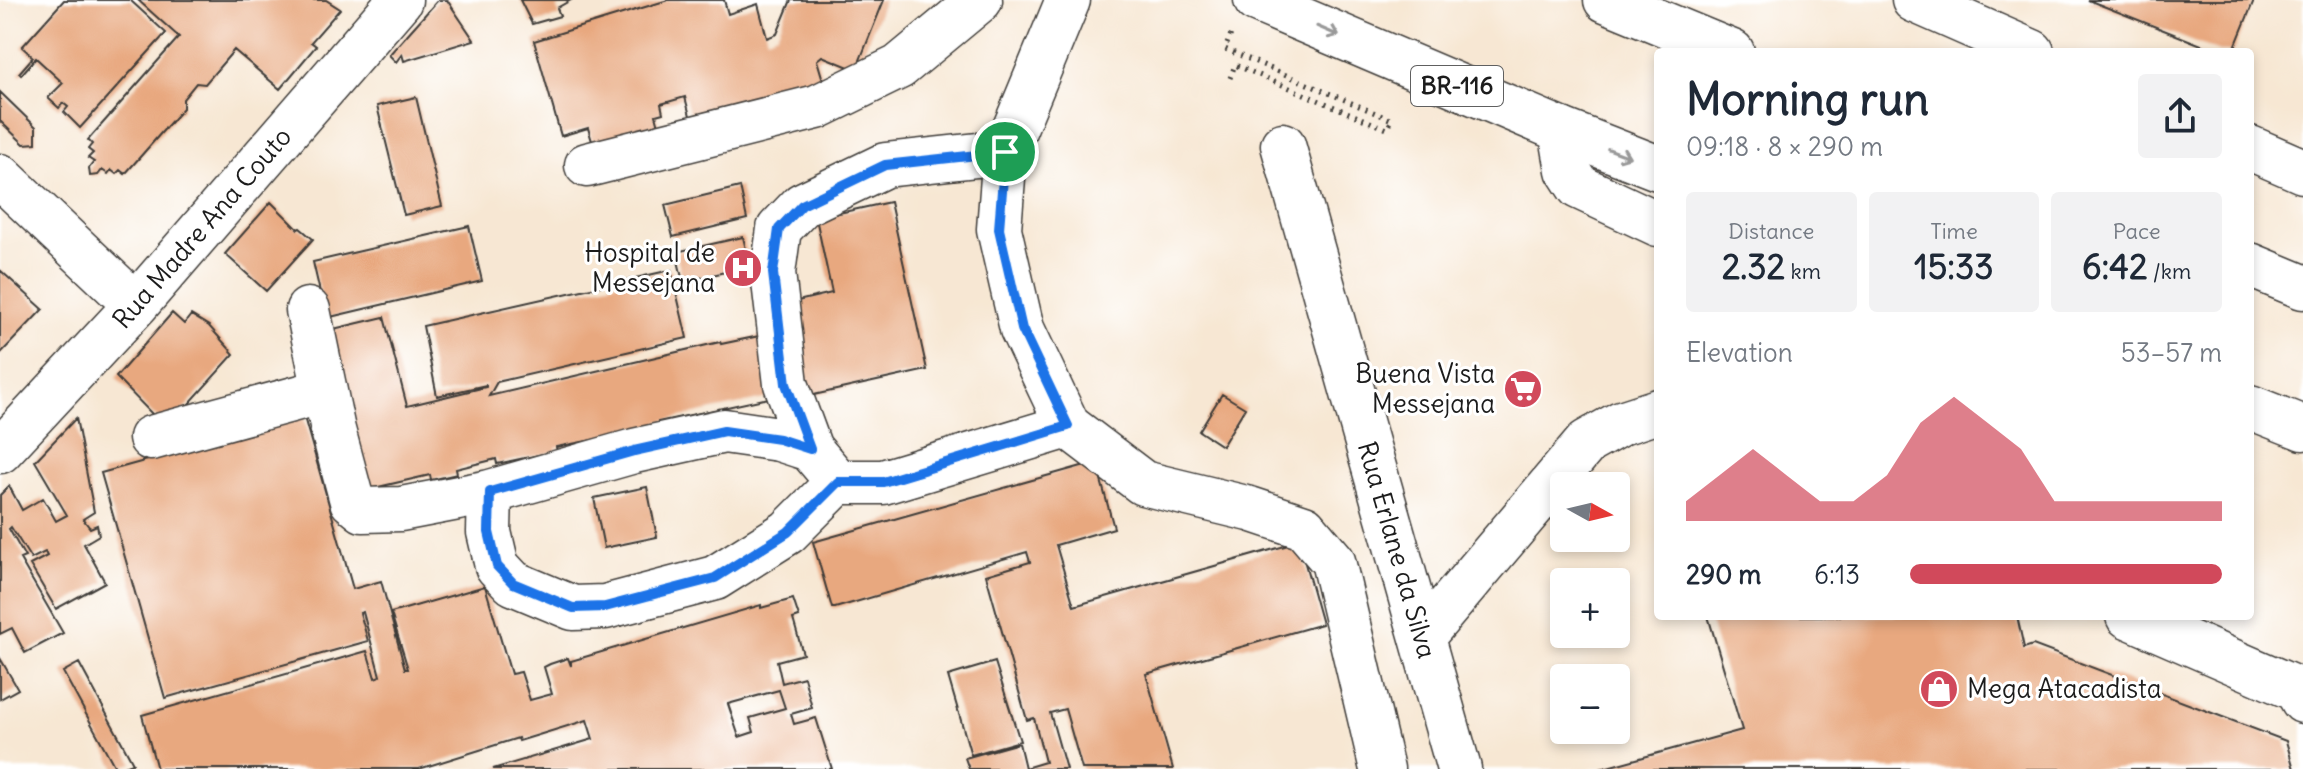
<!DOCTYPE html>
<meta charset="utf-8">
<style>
:root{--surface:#fff;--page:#f2f2f3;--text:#1f2937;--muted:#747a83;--accent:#d1495b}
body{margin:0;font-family:Delius,sans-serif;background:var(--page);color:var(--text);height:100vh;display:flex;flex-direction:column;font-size:30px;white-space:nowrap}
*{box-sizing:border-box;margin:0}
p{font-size:26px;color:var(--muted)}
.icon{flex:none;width:44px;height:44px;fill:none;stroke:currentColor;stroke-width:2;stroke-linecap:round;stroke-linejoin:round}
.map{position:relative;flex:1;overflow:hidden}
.details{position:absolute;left:1654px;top:48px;width:600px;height:572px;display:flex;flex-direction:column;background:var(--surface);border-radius:8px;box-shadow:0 4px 12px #0003}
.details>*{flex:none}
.needle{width:52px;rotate:98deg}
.controls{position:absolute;left:1550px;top:472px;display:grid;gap:16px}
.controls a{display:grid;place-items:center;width:80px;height:80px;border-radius:8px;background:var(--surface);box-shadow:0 4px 12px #0003;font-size:40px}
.pin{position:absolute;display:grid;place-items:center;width:68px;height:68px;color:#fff;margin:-34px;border:4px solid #fff;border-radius:50%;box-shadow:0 2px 8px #0007}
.round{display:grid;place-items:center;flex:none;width:84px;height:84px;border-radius:8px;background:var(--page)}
.head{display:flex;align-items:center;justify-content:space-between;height:136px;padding:0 32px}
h1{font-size:44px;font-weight:700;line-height:60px}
.metrics{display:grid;grid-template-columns:repeat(3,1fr);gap:12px;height:136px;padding:8px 32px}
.metrics div{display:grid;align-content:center;border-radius:8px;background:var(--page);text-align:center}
.metrics b{font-size:34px;font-weight:700}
.metrics small{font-size:22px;font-weight:400}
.metrics p{font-size:22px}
.chart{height:224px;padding:16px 32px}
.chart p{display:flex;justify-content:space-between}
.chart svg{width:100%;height:144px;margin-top:8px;fill:var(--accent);opacity:.7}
ul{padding:0 32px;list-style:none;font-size:26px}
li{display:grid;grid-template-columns:128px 96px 1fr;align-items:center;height:60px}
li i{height:20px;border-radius:10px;background:var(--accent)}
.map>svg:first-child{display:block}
.building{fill:#e8a87f;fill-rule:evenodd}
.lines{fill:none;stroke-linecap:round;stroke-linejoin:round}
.minor-casing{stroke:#3d3a37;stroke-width:47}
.highway-casing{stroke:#3d3a37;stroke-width:47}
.path{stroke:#3d3a37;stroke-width:5;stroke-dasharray:2 6;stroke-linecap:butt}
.minor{stroke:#fff;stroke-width:44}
.highway{stroke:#fff;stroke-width:44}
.oneway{stroke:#999}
.route-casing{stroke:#fff;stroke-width:16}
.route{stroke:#1a73e8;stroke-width:10}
.labels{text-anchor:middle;stroke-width:6;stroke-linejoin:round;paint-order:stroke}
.shield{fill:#fff;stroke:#606060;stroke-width:2}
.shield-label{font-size:24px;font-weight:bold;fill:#1c1c1c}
.street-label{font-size:26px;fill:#1c1c1c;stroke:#fff}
.poi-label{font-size:26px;fill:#1c1c1c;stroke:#fff;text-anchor:end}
</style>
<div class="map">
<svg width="2303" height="769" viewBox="0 0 2303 769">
<rect width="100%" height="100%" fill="#fff"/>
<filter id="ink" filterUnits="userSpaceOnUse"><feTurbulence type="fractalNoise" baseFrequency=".0125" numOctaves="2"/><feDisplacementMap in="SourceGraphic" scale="16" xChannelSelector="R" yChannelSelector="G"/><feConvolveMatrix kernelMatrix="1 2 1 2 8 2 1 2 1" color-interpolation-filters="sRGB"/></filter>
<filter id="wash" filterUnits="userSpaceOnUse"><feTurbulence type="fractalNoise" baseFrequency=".006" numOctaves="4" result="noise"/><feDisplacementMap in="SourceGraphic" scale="32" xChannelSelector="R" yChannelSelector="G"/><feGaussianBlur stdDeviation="1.8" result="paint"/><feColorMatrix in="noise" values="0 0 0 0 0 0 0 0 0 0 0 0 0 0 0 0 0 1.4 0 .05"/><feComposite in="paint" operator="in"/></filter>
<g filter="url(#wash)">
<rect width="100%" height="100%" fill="#f7e7d3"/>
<g id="blocks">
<!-- building -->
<path class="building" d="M64,0H130L166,33L80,128L64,112L68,107L63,103L59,108L48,98L63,83L36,58L21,75L19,73L33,57L22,47Z
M138,0H326L340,9L311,42L316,46L280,89L234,50L205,84L196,83L183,99V108L125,174L120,170L116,174L111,170L108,174L102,170L98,175L90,176L89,168L94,162L88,158L93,153L88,149L92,144L88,140L179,37Z
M438,0H447L474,40L404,61L402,54L396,62L389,55Z
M520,0H571L557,8L560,16L532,24Z
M668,0H724L728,14L758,4L767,38L777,34L791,0H884L856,70L822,56L817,60L825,87L693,127L685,97L661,104L663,113L656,115L664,144L599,164L588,128L561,136L534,41Z
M2088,0H2254L2233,52H2219Z
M0,92L36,127V143L24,144L0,121Z
M416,97L442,206L404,215L377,106Z
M740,187L747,219L673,237L665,205Z
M271,202L298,229L300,228L313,239L266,291L225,254Z
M890,202L927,370L809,396L789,303L832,293L816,218Z
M469,226L482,281L326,318L313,262Z
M743,237L750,266L683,282L676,252Z
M0,270L43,309L0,354Z
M671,270L687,338L497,382L489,396L720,342L721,344L764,335L778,396L658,422L659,427L556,447L557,451L497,464L496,459L456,469L457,474L431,480L430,475L365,490L329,330L384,317L407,406L486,387V385L437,396L423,326Z
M172,313L184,324L191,315L209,326L234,354L170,425L153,415L116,377Z
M1222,394L1245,408L1222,446L1199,431Z
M304,417L353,589L381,581L405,669H408L391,613L485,586L511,674L521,672L530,700L552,694L544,667L550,664L568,658L571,666V661L761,605V608L793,599L799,617L793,619L803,654L777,661L782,683L804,677L812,708L791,714L794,724L816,718L832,769H493L593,739L587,720L519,741L518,738L419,769H157L142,715L367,651L375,678L380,676L363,612L360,613L368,641L165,698L101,473ZM779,690L785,708L750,718L754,732L739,737L728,704Z
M76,418L94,512L83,519L90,528L97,525L99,535L84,544L105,582L56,609L30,565L47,556L45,552L31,559L11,527L9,529L25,557L20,559L63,633L25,653L12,628L0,634V495L9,486L22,510L43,498L56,521L67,515L35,461Z
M1096,462L1114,528L1056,545L1074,606L1299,542L1322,624L1146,674L1173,769H1082L1065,709L1050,713L1066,769H969L965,758L1019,743L1025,768L1045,762L1034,718L1027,720L986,575L1030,562L1027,552L835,608H832L813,542Z
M647,487L657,537L604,548L594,498Z
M1708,616H2017L2024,648L2033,645L2286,741L2294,769H1600L1742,730Z
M0,658L18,689L0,699Z
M995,662L1020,741L971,755L948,676Z
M79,663L133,763L116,769L63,672Z"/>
</g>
</g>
<g filter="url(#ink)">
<use href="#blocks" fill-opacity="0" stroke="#3d3a37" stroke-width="2"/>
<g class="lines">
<!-- minor casing -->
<g class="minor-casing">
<path id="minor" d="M1068,0L1005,152L999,229L1022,329L1068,426L1143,483L1250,509L1304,527L1333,561L1382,769
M1914,0L2032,52
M1561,130L1568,170L1579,187L1658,224
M1283,145L1459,769
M2250,148L2303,171
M1005,152L885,165L802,205L779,229L773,273L786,384L810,449L838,482H883L1068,426
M587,165L817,107L899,67L980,0
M0,176L136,305
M308,310L333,430L352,501L363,510L401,509L490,492
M151,438L324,391
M810,449L779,439L724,431L634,451L490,492L489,532L497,566L513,583L573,608L605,607L715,578L788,532L838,482
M0,451L136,305L400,0
M2128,616L2296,689L2303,701
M1422,637L1587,442L1621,423L1658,411"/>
</g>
<!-- highway casing -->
<g class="highway-casing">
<path id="highway" d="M1256,0L1561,130L1658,168
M1606,0L1732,52
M2250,265L2303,287
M2250,407L2303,428"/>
</g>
<!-- path -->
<path class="path" d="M1230,78L1235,65L1387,129L1392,120L1225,49L1231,34"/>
<!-- minor -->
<use href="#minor" class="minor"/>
<!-- highway -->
<use href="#highway" class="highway"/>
</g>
<!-- one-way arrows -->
<defs><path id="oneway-shaft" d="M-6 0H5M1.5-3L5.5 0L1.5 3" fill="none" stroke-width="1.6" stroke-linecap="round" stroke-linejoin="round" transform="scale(2)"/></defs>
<g class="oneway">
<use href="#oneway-shaft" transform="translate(1328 31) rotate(23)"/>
<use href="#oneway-shaft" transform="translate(1619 153) rotate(21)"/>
</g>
</g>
<g class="lines" filter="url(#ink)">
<!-- route casing -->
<g class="route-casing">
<path id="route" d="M1005,152L999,229L1022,329L1068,426L883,482H838L788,532L715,578L605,607L573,608L513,583L497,566L489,532L490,492L634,451L724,431L779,439L810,449L786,384L773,273L779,229L802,205L885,165Z"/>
</g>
<!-- route -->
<use href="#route" class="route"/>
</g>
<!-- icons -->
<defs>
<g id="hospital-disc" transform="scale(2)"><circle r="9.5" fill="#d1495b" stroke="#fff"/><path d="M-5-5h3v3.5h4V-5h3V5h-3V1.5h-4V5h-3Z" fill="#fff"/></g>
<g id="supermarket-disc" transform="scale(2)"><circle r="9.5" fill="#d1495b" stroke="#fff"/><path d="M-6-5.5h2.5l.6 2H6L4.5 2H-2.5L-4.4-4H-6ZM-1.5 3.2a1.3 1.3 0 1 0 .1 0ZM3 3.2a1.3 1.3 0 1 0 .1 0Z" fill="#fff"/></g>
<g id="shop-disc" transform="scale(2)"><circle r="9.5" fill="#d1495b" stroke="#fff"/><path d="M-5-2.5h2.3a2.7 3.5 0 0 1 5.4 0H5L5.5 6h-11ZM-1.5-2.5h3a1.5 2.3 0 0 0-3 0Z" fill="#fff"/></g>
</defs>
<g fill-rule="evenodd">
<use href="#hospital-disc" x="743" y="268"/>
<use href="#supermarket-disc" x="1523" y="389"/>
<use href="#shop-disc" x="1939" y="689"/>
</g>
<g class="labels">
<!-- shield labels -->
<rect class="shield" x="1411" y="66" width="92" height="40" rx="6"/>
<g class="shield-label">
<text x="1457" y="94">BR-116</text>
</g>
<!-- street labels -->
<g class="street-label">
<text transform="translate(202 228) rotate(-49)" y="9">Rua Madre Ana Couto</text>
<text transform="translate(1397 550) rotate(74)" y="9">Rua Erlane da Silva</text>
</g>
<!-- poi labels -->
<g class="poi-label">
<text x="715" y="262">Hospital de<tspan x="715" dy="30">Messejana</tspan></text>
<text x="1495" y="383">Buena Vista<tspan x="1495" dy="30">Messejana</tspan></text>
<text x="1967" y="698" text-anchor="start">Mega Atacadista</text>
</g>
</g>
</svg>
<div class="controls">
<a><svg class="needle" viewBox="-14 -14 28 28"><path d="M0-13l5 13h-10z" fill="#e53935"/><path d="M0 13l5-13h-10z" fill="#747a83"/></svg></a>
<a>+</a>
<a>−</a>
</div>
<div class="pin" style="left:1005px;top:152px;background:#1e9e55"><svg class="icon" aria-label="arrive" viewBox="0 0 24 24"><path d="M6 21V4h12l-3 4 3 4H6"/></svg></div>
<section class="details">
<div class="head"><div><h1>Morning run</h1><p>09:18 · 8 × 290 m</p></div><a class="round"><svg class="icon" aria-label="share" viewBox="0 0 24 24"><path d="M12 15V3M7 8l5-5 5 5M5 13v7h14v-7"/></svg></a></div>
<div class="metrics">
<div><p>Distance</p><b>2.32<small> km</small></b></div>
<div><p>Time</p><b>15:33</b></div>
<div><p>Pace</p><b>6:42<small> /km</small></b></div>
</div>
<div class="chart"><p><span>Elevation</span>53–57 m</p>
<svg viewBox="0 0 160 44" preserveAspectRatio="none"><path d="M0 44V38L10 30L20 22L30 30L40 38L50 38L60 30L70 14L80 6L90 14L100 22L110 38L120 38L130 38L140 38L150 38L160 38V44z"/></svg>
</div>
<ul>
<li><b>290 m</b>6:13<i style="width:100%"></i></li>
</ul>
</section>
</div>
